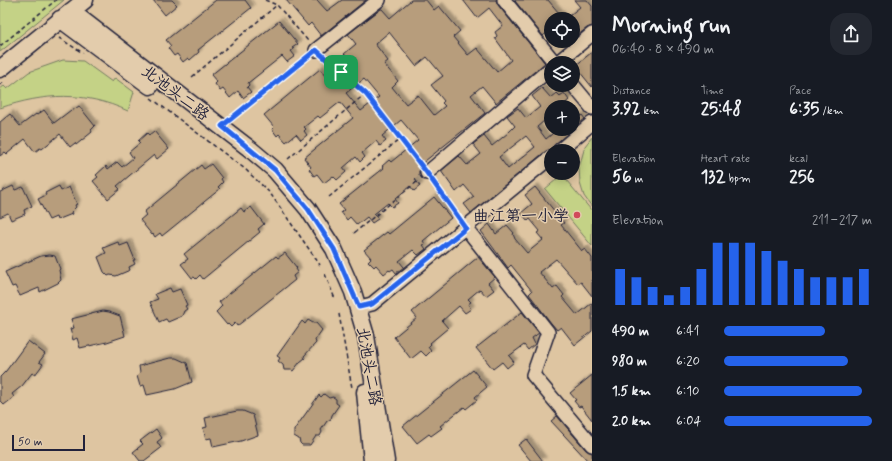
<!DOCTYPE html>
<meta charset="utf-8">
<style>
:root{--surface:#171b24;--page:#242831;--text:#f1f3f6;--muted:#9ea1a6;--accent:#2563eb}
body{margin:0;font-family:Mynerve,"LXGW WenKai TC",sans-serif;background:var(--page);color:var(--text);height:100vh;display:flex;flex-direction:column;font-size:15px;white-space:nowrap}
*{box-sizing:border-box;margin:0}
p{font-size:13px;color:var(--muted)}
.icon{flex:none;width:22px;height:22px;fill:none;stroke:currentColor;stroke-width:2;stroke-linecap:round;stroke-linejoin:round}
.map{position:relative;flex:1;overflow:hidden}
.sheet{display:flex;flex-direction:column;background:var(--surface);width:300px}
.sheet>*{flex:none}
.tools{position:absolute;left:544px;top:12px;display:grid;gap:8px}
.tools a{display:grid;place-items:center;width:36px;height:36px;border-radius:50%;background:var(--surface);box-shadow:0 2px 10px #0003;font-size:20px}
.scale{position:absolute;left:12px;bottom:10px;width:73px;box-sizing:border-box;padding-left:4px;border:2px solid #22223b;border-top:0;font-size:11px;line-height:14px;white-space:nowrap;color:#22223b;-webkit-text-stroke:3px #e3ccac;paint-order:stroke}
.pin{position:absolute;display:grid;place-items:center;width:34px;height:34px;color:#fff;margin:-17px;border-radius:8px;box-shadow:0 2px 6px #0006}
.round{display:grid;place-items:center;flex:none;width:42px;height:42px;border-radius:16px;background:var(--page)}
.overview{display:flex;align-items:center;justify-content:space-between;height:68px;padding:0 20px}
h1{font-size:22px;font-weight:700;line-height:30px}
.figures{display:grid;grid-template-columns:repeat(3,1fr);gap:6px;height:68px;padding:4px 20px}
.figures div{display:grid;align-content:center}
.figures b{font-size:17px;font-weight:700}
.figures small{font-size:11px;font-weight:400}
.figures p{font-size:11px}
.chart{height:112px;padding:8px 20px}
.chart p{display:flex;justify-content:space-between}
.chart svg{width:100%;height:72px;margin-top:4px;stroke:var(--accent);stroke-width:6}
ul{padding:0 20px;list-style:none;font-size:13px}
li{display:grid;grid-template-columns:64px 48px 1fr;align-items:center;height:30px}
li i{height:10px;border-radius:5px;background:var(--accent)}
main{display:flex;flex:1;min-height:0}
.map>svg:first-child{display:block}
.green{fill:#c4d286;stroke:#737a60}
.building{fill:#b79d7b;stroke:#22223b;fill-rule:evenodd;filter:url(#shadow)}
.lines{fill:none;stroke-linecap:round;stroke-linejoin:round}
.minor-casing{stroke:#22223b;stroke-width:16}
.major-casing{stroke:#22223b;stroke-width:19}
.path{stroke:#22223b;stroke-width:1.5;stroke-dasharray:4 3;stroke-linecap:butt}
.minor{stroke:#e3ccac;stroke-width:13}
.major{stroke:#e3ccac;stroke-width:16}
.route-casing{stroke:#fff;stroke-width:8}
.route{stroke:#2563eb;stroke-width:5}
.poi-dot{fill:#d1495b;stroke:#e3ccac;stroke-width:1.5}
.labels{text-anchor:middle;stroke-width:3;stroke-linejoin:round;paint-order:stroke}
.street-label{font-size:16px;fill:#22223b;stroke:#e3ccac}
.poi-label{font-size:16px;fill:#22223b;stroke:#e3ccac;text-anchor:end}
</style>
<main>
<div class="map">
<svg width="592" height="461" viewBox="0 0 592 461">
<defs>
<filter id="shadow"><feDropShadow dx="3.5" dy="-3.5" stdDeviation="1" flood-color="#0004"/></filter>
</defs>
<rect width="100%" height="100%" fill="#dec5a1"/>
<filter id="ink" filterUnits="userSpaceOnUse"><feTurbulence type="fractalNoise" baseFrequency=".025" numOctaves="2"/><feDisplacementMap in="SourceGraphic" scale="8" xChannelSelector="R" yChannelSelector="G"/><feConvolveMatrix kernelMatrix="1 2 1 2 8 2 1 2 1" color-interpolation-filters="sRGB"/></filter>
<g filter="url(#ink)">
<!-- green -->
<path class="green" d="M0,0H64L0,52Z
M63,60L83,61L112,82L115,78L134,92L128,111C84,91 45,93 0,108V89L4,86L7,89L29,72Z
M592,137V207L584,196L580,183L579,168L585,146Z
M562,175L592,211V246L545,189Z"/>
<!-- building -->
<path class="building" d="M153,0H172L177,5L165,15Z
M216,0H245L251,8L198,50L199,52L190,60L188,58L183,62L177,54L174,56L168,48L171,46L166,40Z
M286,0H317L327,11L342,0H366L321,36L311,23L308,26Z
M411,0H426L434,10L439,6L460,31L453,37L468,55L477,48L497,72L511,60L495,38L497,36L495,32L503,26L489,8L477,18L463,0H496L498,5L545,63L496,103L482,86L471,95L485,113L420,165L422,167L419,171V175L415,179L420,186L414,191L410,186L395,199L398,203L392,207L388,203L374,214L378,219L372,223L367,217L357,225L350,217L347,220L341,212L344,210L339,204L384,168L382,166L389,160L391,162L418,140L401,120L382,136L386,141L380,146L376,141L362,153L365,157L360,162L356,157L343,168L346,172L337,180L333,176L324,183L317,174L314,176L309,169L311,167L304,158L353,118L340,102L320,118L318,116L304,127L306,129L304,131L307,135L301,140L296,134L286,142L279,134L277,136L272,129L274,127L264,115L320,69L325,76L347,57L344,54L356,44L348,34L381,9H382L390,18ZM389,32L416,66L427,57L443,76L431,85L444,101L442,103L445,106L434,115L418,95L406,104L392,87L398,81L384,64L388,61L375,44ZM364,79L379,97L361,111L346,93Z
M516,0H548L564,19H551V29L543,36L515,1Z
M574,0H587L592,6V26L587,28L573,39V19H565L580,7Z
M279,21L298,44L292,48L294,49L291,51L295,56L287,62L282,56L248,83L249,85L247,87L251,92L243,98L238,91L230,98L223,89L220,91L215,84L217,82L211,75Z
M592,52V87L575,66Z
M542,88L551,98L557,93L560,96L564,93L569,100L561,107H551V115L537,127L546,139L558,129H573L554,145L551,149L546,151L471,213L464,204L474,197L464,185L456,192L441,171L459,156L467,165L481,154L473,144L484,136L492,146L508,133L515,126L507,116L518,108L526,118L540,107L532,96ZM526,136L535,147L508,169L499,157Z
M79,106L95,126L91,130L92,132L76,145L75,143L70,147L60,134L42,149L40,148L35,152L25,139L7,154L5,152L0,156V122L10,114L20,126L36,114L37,115L44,110L54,123L71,110L72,111Z
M573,112L578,118L582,115L585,119L573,129Z
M154,131L169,149L157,159L154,155L117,186L120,189L108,199L93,181L98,177L96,175L106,166L108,169L117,162L122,167L133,158L129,152L140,143L138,141L147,133L149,135Z
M211,164L222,178L221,179L223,182L218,187L220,189L162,236L160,233L155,237L153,234L152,235L140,220L146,215L144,212L201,165L204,169Z
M13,186L15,190L23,187L32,206L24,210L25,214L11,220L8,213L0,217V192Z
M59,186L61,191L69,187L77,204L75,205L76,207L71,212L72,214L57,220L56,217L49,220L38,199L46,195L45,193Z
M535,187L564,223L561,225L582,251L585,249L592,258V296L581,282L578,284L556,259L539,272L553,289L557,286L564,295L562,297L577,315L592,303V331L575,345L561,327L557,330L551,323L529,294L532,291L511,265L508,268L481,231L489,224L496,234L507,225L514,233L513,234L515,239L527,253L543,240L537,233L540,231L530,219L528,221L521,213L532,204L525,195Z
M434,197L451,218L423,241L425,244L423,245L426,249L418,255L413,250L399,261L404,267L396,273L393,269L390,271L389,270L384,274L376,265L374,267L368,261L371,258L364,250L387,232L389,234Z
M251,207L264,224L258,229L260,232L203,279L200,275L196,279L194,277L192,278L181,264L188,259L184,254L241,208L244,212Z
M118,242L120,246L128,243L135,260H133L135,264L129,267L130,270L116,276L110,275L108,276L104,272L98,257L106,253L103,248Z
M285,253L297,268L296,269L298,272L293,276L295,280L237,326L235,323L231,327L228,324L227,325L216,312L222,306L219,302L276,256L278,258Z
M50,255L55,256L60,269L59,270L61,280L58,283L40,292L39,288L20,296L15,286L12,287L5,272L41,256Z
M478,257L495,277L488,283L494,290L486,296L480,289L468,299L471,302L468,304L471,309L465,313L459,306L442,321L448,328L430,343L431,344L428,347L431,351L426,356L421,351L411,359L394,337L417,318L412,312Z
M170,288L172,292L180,289L187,305L185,306L187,309L184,311L182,316L168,322L166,319L159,322L150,302L158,299L155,294Z
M103,311L109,312L120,316L125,336L107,342L80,348L77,338L73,340L70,329L74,328L71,319Z
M522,312L539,333L532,338L535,344L528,350L524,345L509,356L514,362L507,368L502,362L493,369L476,348Z
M308,320L313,323H316L322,330L315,340L316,343L304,356L305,358L300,362L293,371L291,370H284L283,365L278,361L280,358L277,356L302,321L305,324Z
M28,341L45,354L39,362L43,364L35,375L32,373L22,386L12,394L14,397L4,405L0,401V377L6,371Z
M170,358H176L187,363L192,382L175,389L147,395L144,385L140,386L137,376L140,373L139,366Z
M473,370L487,387L475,397L477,400L466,409L464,407L440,426L442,428L431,436L429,434L417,443L403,426Z
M592,375V420L581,406L579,407L574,401L576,400L570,393Z
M324,394L329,398L333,397L336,399V403L339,405L332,415L331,419L327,421L321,430L322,432L320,436H316L310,445H302L300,443L299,439L294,436V430L319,395L321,397Z
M237,411H243L253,415L258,435L241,441L213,447L211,438L206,439L203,428L207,427L205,418Z
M557,416L586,450L592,453V461H588L551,421Z
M156,429L162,438L157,442L161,448L144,461H140L133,452L143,444L140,441Z
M526,439L543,461H531L518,445Z"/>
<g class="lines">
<!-- minor casing -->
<g class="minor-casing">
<path id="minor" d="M504,0L555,63
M316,50L379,0
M557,63L592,34
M573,85L592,108
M559,151L592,123
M427,173L551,68
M466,228L548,332L533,375L592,445
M359,307L372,304L551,157"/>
</g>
<!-- major casing -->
<g class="major-casing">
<path id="major" d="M71,11L250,149L275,170L308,209L334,249L353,292L366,336L386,461
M60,19L150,86
M0,69L85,0
M365,392L372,461"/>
</g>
<!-- path -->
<path class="path" d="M265,0L277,5
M59,38L83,53
M0,46L56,0
M325,58L365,94
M192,77L277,5L308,41
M0,85L5,81
M151,98L245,169L270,193L320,265
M231,119L307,57
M288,159L365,94L390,128L420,165
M433,182L459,218
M329,197L400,139
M354,233L419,180
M325,274L335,299
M339,314L352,388"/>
<!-- minor -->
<use href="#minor" class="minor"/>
<!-- major -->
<use href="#major" class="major"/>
</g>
</g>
<g class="lines" filter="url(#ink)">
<!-- route casing -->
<g class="route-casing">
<path id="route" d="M316,50L366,94L427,173L466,228L372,304L359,307L334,249L308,209L275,170L222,126Z"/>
</g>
<!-- route -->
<use href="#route" class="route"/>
</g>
<!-- markers -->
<circle class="poi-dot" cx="577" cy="215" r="4"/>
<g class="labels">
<!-- street labels -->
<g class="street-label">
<text transform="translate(176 92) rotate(37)" y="6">北池头二路</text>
<text transform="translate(370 366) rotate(80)" y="6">北池头二路</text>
</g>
<!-- poi labels -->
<g class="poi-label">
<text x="569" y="221">曲江第一小学</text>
</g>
</g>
</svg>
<div class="tools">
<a><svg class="icon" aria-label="locate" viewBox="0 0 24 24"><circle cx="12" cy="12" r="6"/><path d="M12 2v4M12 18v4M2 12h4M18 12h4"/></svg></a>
<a><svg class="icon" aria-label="layers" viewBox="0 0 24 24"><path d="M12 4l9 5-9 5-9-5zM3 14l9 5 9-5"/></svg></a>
<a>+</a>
<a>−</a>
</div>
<div class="scale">50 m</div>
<div class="pin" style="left:341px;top:72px;background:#1e9e55"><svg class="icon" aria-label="arrive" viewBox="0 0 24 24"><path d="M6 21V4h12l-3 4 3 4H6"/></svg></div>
</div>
<section class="sheet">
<div class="overview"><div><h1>Morning run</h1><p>06:40 · 8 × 490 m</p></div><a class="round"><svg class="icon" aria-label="share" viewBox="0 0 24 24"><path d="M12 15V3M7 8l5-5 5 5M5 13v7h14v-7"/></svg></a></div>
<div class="figures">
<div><p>Distance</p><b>3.92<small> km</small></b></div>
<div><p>Time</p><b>25:48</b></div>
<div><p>Pace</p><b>6:35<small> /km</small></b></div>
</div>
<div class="figures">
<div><p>Elevation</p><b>56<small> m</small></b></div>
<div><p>Heart rate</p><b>132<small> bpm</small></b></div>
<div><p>kcal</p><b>256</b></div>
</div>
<div class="chart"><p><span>Elevation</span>211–217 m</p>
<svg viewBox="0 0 160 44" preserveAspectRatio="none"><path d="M5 44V22M15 44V27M25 44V33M35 44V38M45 44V33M55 44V22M65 44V6M75 44V6M85 44V6M95 44V11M105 44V17M115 44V22M125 44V27M135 44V27M145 44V27M155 44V22"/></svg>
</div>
<ul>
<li><b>490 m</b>6:41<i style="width:68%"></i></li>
<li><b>980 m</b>6:20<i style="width:84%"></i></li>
<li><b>1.5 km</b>6:10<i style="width:93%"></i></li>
<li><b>2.0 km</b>6:04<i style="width:100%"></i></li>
</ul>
</section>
</main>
